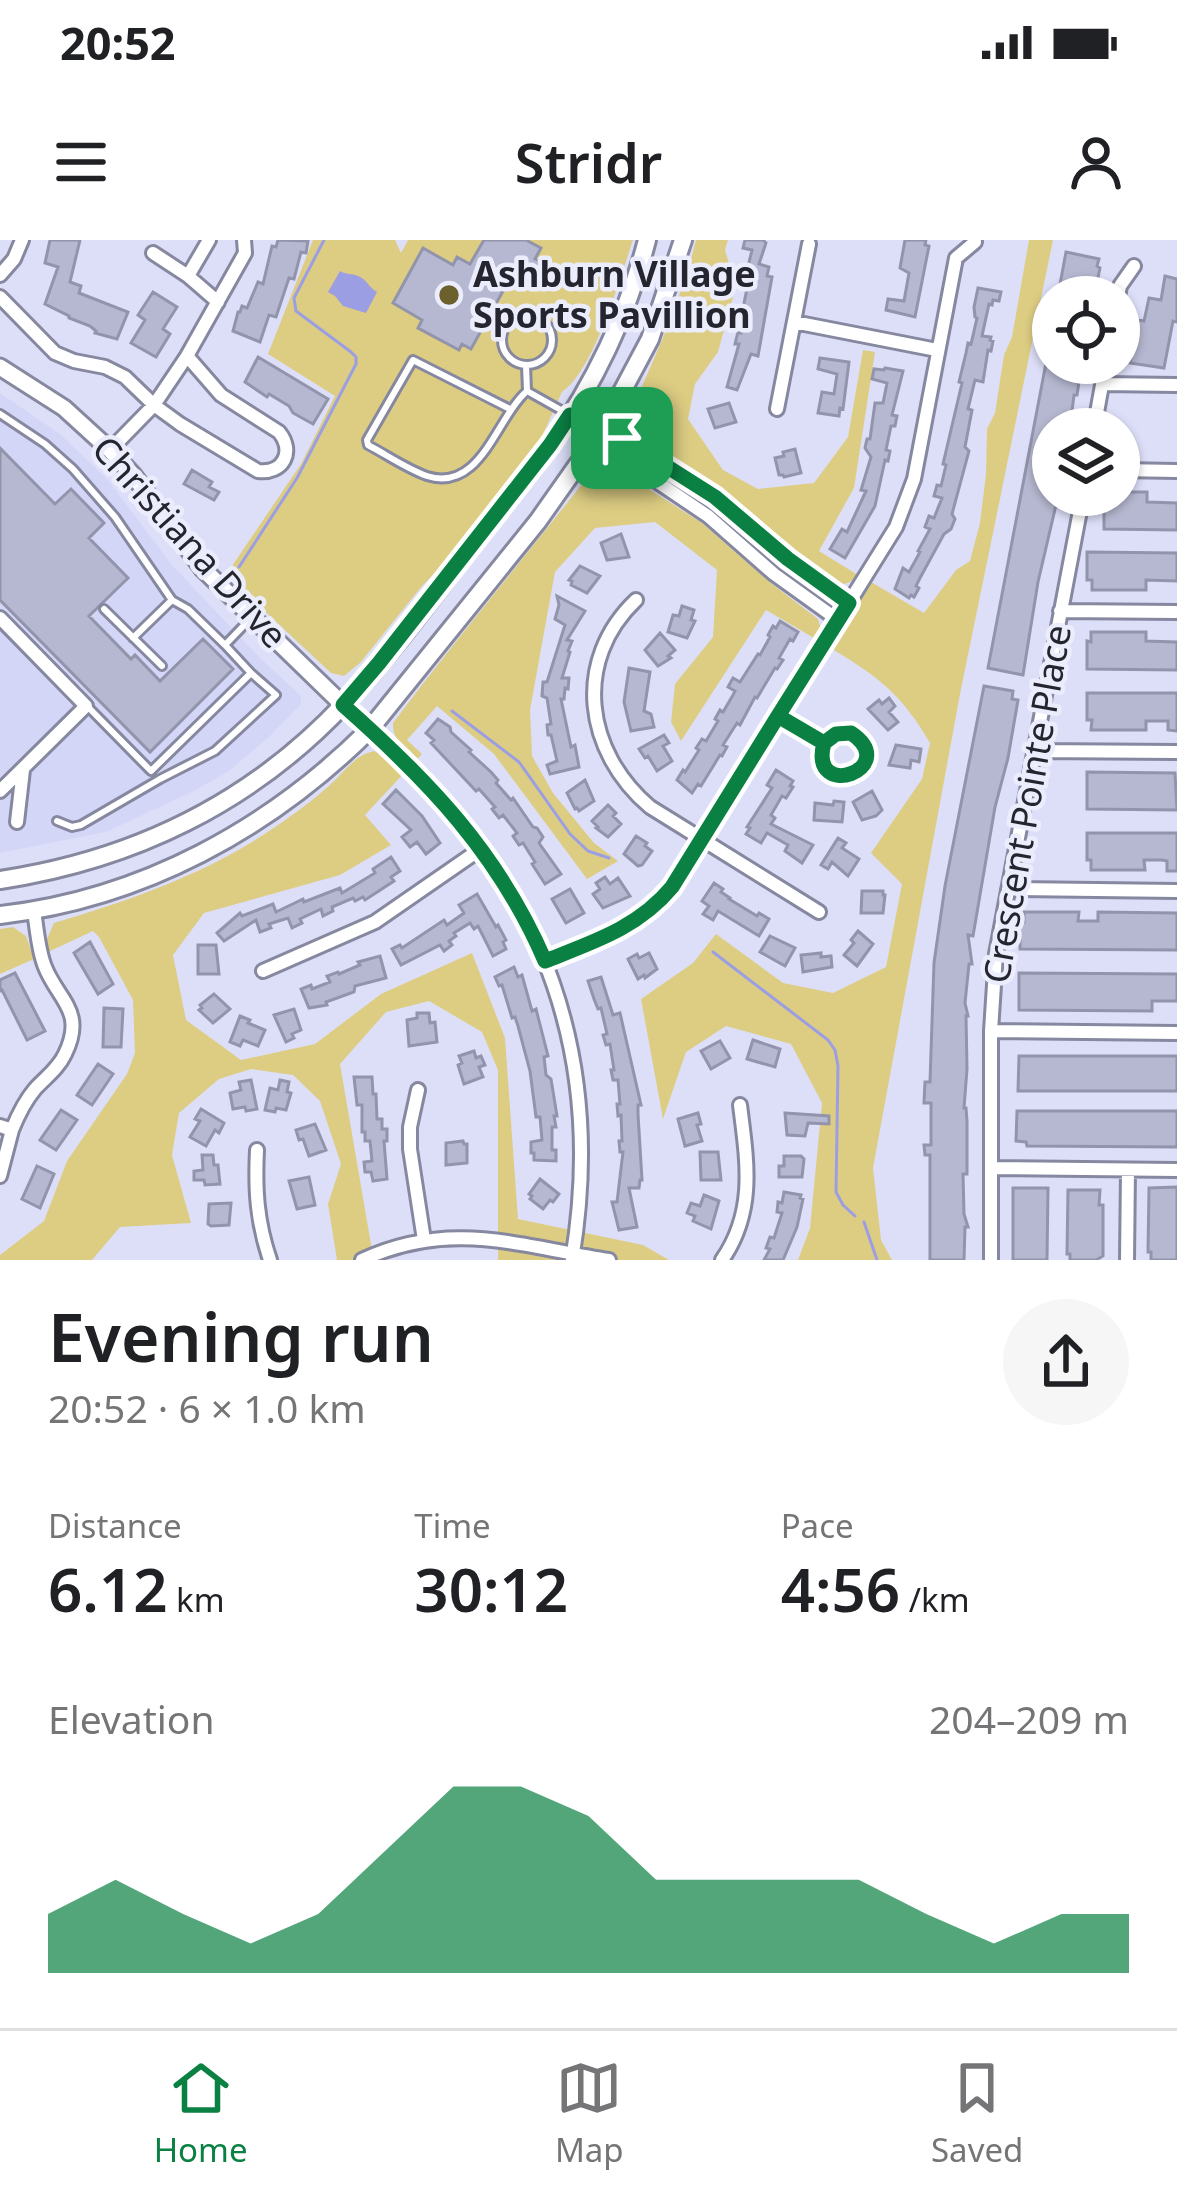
<!DOCTYPE html>
<meta charset="utf-8">
<style>
:root{--surface:#fff;--page:#f6f6f6;--text:#202124;--muted:#757577;--line:#e0e0e0;--accent:#0b8043}
body{margin:0;font-family:"Noto Sans",sans-serif;background:var(--page);color:var(--text);height:100vh;display:flex;flex-direction:column;font-size:45px;white-space:nowrap}
*{box-sizing:border-box;margin:0}
p{font-size:39px;color:var(--muted)}
.icon{flex:none;width:66px;height:66px;fill:none;stroke:currentColor;stroke-width:2;stroke-linecap:round;stroke-linejoin:round}
.map{position:relative;height:1020px;overflow:hidden}
.sheet{display:flex;flex-direction:column;background:var(--surface);flex:1}
.sheet>*{flex:none}
.controls{position:absolute;left:1032px;top:36px;display:grid;gap:24px}
.controls a{display:grid;place-items:center;width:108px;height:108px;border-radius:50%;background:var(--surface);box-shadow:0 3px 9px #0004;font-size:60px}
.pin{position:absolute;display:grid;place-items:center;width:102px;height:102px;color:#fff;margin:-51px;border-radius:24px;box-shadow:0 6px 18px #0006}
.round{display:grid;place-items:center;flex:none;width:126px;height:126px;border-radius:63px;background:var(--page)}
.overview{display:flex;align-items:center;justify-content:space-between;height:204px;padding:0 48px}
h1{font-size:66px;font-weight:600;line-height:90px}
.metrics{display:grid;grid-template-columns:repeat(3,1fr);gap:18px;height:204px;padding:12px 48px}
.metrics div{display:grid;align-content:center}
.metrics b{font-size:60px;font-weight:600}
.metrics small{font-size:33px;font-weight:400}
.metrics p{font-size:33px}
.chart{height:336px;padding:24px 48px}
.chart p{display:flex;justify-content:space-between}
.chart svg{width:100%;height:216px;margin-top:12px;fill:var(--accent);opacity:.7}
.status{display:flex;justify-content:space-between;align-items:center;height:84px;padding:0 60px;background:var(--surface);direction:ltr}
.status svg{height:33px;fill:currentColor}
header{display:flex;justify-content:space-between;align-items:center;height:156px;padding:0 48px;background:var(--surface);font-size:54px;font-weight:600}
.tabs{display:flex;justify-content:space-around;align-items:center;height:168px;border-top:3px solid var(--line);background:var(--surface);font-size:33px;color:var(--muted)}
.tabs a{display:grid;justify-items:center;gap:6px}
.tabs .active{color:var(--accent)}
.map>svg:first-child{display:block}
.built{fill:#d4d6f8}
.green{fill:#ddcd83}
.water{fill:#9c9ee3}
.lines{fill:none;stroke-linecap:round;stroke-linejoin:round}
.stream{stroke:#9c9ee3;stroke-width:3}
.building{fill:#b6b8d1;stroke:#9294ac;stroke-width:3}
.service-casing{stroke:#8688a0;stroke-width:12}
.minor-casing{stroke:#8688a0;stroke-width:18}
.tertiary-casing{stroke:#8688a0;stroke-width:21}
.secondary-casing{stroke:#8688a0;stroke-width:22}
.service{stroke:#fff;stroke-width:6}
.minor{stroke:#fff;stroke-width:12}
.tertiary{stroke:#fff;stroke-width:15}
.secondary{stroke:#fff;stroke-width:16}
.route-casing{stroke:#fff;stroke-width:24}
.route{stroke:#0b8043;stroke-width:15}
.poi-dot{fill:#6c612d;stroke:#ebedfd;stroke-width:4.5}
.labels{text-anchor:middle;stroke-width:9;stroke-linejoin:round;paint-order:stroke}
.poi-label{font-size:36px;font-weight:bold;fill:#24252e;stroke:#ebedfd;text-anchor:start}
.street-label{font-size:36px;fill:#24252e;stroke:#ebedfd}
</style>
<div class="status"><b>20:52</b><svg viewBox="0 0 49 12"><path d="M0 12V9h3v3zM5 12V6h3v6zM10 12V3h3v9zM15 12V0h3v12zM26 1h20v11H26zM47 4h2v5h-2z"/></svg></div>
<header><svg class="icon" aria-label="menu" viewBox="0 0 24 24"><path d="M4 6h16M4 12h16M4 18h16"/></svg>Stridr<svg class="icon" aria-label="person" viewBox="0 0 24 24"><circle cx="12" cy="8" r="4"/><path d="M4 21q1-7 8-7t8 7"/></svg></header>
<div class="map">
<svg width="1177" height="1020" viewBox="0 0 1177 1020">
<rect width="100%" height="100%" fill="#dddff9"/>
<!-- built -->
<path class="built" d="M0,153L60,194L108,240L172,325L259,417L301,456V464L269,497L229,531L192,552L106,592L0,613Z"/>
<!-- green -->
<path class="green" d="M313,0H395L401,13L408,0H633C620,38 594,131 562,152L531,221L461,307L422,346L360,423L344,436L331,433L226,335L301,224L335,156L268,114Z
M696,0H728L725,10L736,46L718,112L695,144L688,179L723,230L758,249L814,243L848,197L863,110L875,112L854,248L819,311L858,335C850,344 845,345 832,344L725,256L632,196L625,184C652,124 680,64 696,0Z
M1029,0H1053L960,454L873,928L881,1000L892,1020H798L810,988L822,863L791,804L726,786L686,812L663,879L641,759L693,723L716,694L783,743L833,753L886,727L902,644L871,613L922,539L930,503C901,454 880,438 832,409L871,342L924,373L956,330L970,321L980,283L986,234L987,189L995,173L1004,115L1012,97Z
M605,225L613,226L702,283L772,344L818,379L822,392L819,401L766,370L681,501L671,482L675,444L713,397L717,330L655,282L595,288L555,332L530,470L532,516L553,553L594,603L618,621L587,639L494,514L437,466L407,500L422,514L417,519C405,508 392,500 393,483C457,397 527,315 593,230Z
M374,511L385,515L405,532L365,575L391,605L340,635L204,673L173,715L186,780L241,820L315,804L381,754L472,713L505,798L518,979L643,1005L669,1020H498V830L482,792L429,761L386,772L340,824L372,1010L352,1020H337L328,964L341,924L320,861L293,835L251,829L219,839L179,873L172,915L191,983L120,987L92,1020H0V1015L44,981L67,921L127,834L135,813L133,760L99,697L93,691L48,712L47,699L54,683C127,661 198,637 263,595C286,580 310,563 331,544C345,531 355,515 374,511Z
M13,687L26,696L34,719L0,734V689Z"/>
<!-- water -->
<path class="water" d="M340,31C347,35 351,33 358,36C367,39 369,48 377,52L366,73L343,66L335,56L328,52Z"/>
<g class="lines">
<!-- stream -->
<path class="stream" d="M239,327L297,238L356,124V117L351,112L296,71L294,58L324,0
M452,471L519,522L570,594L588,611L609,618
M713,712L828,800L835,810L838,826L836,952L843,965L855,976
M864,982L877,1020"/>
</g>
<!-- building -->
<path class="building" d="M50,0H80L70,42L81,46L79,53L128,72L117,99L95,93L96,91L90,86L69,78V76L45,64L58,27L45,23Z
M278,0L308,1L306,13L301,12L294,39L289,38L276,77L269,75L260,102L233,91L238,72H240L242,66L247,68L258,42L263,44L272,6L276,7Z
M484,0H526L541,8L535,19L540,21L530,40L526,38L521,48L508,42L471,109L462,104L459,110L418,88L422,80L393,63L423,8L453,25L457,17L470,24Z
M745,0H763L766,3L759,24L769,27L767,36L772,37L758,116L751,114L737,150L727,147L739,104H735L738,92L741,93L746,68H743L749,39L746,35L752,10L743,8Z
M905,0H926L925,5L929,6L915,77L886,70L888,59L904,61L909,33L900,28Z
M1066,12L1099,19L1097,26L1100,28L1094,57L1058,55Z
M1165,36L1177,39V82L1173,81L1164,128L1130,123L1137,80L1144,81L1149,58L1161,60Z
M978,48L1001,52L999,61L993,60L992,65L989,64L982,96L991,97L990,100L993,101L991,111L988,110L983,142L975,140L968,169L972,170L965,207L969,211L952,274L955,279L951,289L944,294L920,338L916,346L919,348L914,357L911,355L909,358L895,349L903,328L909,332L920,312L918,311L930,289L925,287L929,276L934,278L942,258L934,256L937,245L941,246L946,225L943,224L962,143L959,142L966,113L968,103L971,104L977,78L975,77L974,67Z
M153,52L177,67L163,89L170,94L156,117L131,103L145,80L138,75Z
M258,117L328,159L313,184L293,173L289,166L269,154L267,157L245,142Z
M820,118L849,122L843,169L840,168L839,176L818,173L822,152L834,154L837,134L818,129Z
M1046,123H1083L1077,142H1079L1077,155H1074L1071,179L1068,178L1065,189H1053V255H1057L1056,265L1038,342L1023,435L988,428Z
M885,128L903,131L892,175L897,176L895,186H891L886,210L890,211L888,221L885,220L875,266L845,318L830,309L842,289L847,292L866,251L861,250L871,217L865,208L867,199H870L875,163H883L887,143L872,139L874,129L884,130Z
M729,163L736,182L715,188L708,169Z
M0,208L55,264L71,249L104,283L89,298L128,338L89,376L131,419L135,415L160,441L203,399L233,429L150,512L0,360Z
M795,209L801,233L784,237L783,235H779L775,218L784,216L783,212Z
M192,230L212,242L209,247L219,252L214,260L184,244Z
M1124,252H1147V262L1177,263V290L1104,289V262H1108V255Z
M621,294L629,317L607,320L601,303Z
M1087,312L1177,313V341L1146,340V350H1092V340H1087Z
M580,326L600,336L587,353L571,345L572,341L569,340Z
M557,356L585,371L567,400L572,401L568,411L570,412L562,438H569L568,449L565,448L564,459H561L571,507L575,505L579,527L550,534L547,525L557,521L551,495H548L547,485L551,484L547,458L542,456L543,442H547L565,385L555,379L559,365Z
M682,366L694,370L691,380L695,381L687,398L668,392L673,375L679,376Z
M780,381L798,392L793,401L790,399L779,418L783,420L777,429L775,428L757,458L755,457L740,485L737,483L723,505L727,507L722,516L720,515L701,546L698,544L692,553L677,540L683,530L685,532L699,510L696,508L702,499L706,501L718,481L715,479L720,470L723,472L733,455L735,451L728,447L733,438L740,442L758,414L760,415L770,397L768,395L773,386L776,388Z
M1091,392H1146V401L1177,402V430L1087,429V401L1091,402Z
M660,393L675,410L668,416L671,418L658,426L645,410Z
M629,428L650,432L644,471L651,474L654,487L631,491L624,462Z
M984,446L1013,451L1012,459L1018,460L1008,518L995,567L973,696L968,695L972,724H969L965,763L968,776H966L967,829L964,868H966L967,881V934H963L964,974L968,987H965L964,1020H930V915H925L924,905H931V863H924L925,842H930L934,723L945,646Z
M1087,453H1177V491L1168,490V481H1146V490H1091L1092,480H1087Z
M889,458L895,466L889,472L898,482L888,490L868,469L879,460L882,464Z
M438,479L450,487L451,492L471,510L469,512L491,532L498,540L496,543L511,560L513,558L533,587L537,588L543,597L539,603L561,634L545,644L532,624L535,622L523,603L519,605L513,596L517,593L503,575L499,578L492,569L495,567L479,549L476,551L431,503L434,500L426,493Z
M664,495L669,503L663,506L672,521L657,531L648,516L645,518L639,509Z
M896,505L921,509L919,522L911,520L910,528L889,525Z
M776,530L793,541L790,546L793,547L786,558L782,556L771,575L775,578L771,584L813,605L802,623L785,611L788,605L767,593L761,603L746,594L750,588L747,587L772,548L767,545Z
M1087,532L1175,533L1177,570L1087,569Z
M585,540L594,561L579,571L577,568L575,569L567,553Z
M396,550L422,576L440,603L426,614L417,602L410,607L402,597L411,590L383,564Z
M872,551L882,570L876,576L862,580L853,562Z
M834,561L844,562L842,582L814,580L815,563L833,565Z
M608,565L616,573L613,576L621,584L608,597L596,588L598,587L592,581Z
M1087,593H1177V631H1167V621L1162,620H1144L1145,630H1091V620H1087Z
M636,596L647,603L645,606L652,611L642,625L638,626L624,614Z
M838,598L846,603L842,608L859,619L848,636L832,622L828,629L821,625Z
M391,617L400,631L391,637L394,641L365,660L363,657L355,661L353,658L332,667L333,671L323,676L321,669L300,679L302,683L292,688L288,678L269,684L271,688L260,692L256,680L224,701L217,693L240,673L242,676L273,664L276,672L303,659L304,662L340,648L342,653L375,633L373,629Z
M605,637L610,644L618,638L630,656L603,668L593,654L600,649L596,643Z
M714,643L723,649L721,652L730,658L729,659L757,676L759,673L769,679L759,696L718,671L713,680L703,674L709,666L702,661Z
M570,649L584,673L566,683L552,659Z
M862,651H883V655H885L883,673H861Z
M477,654L496,687L498,685L506,700L503,702L506,709L493,716L478,686L474,689L470,683L454,693L456,696L449,701L452,705L444,711L440,705L401,725L392,709L400,705L402,708L444,680L447,685L464,673L459,665Z
M1024,672H1079L1078,681H1098V672L1177,673V710L1020,709V682H1024Z
M858,691L873,704L857,726L844,715L854,703L851,700Z
M770,696L795,708L785,726L760,712Z
M90,702L113,744L98,754L74,713Z
M198,705H216L219,734H198Z
M649,713L657,729L645,738L644,735L638,739L628,719L637,714L639,718Z
M821,713V717L831,716L832,727L803,732L801,715Z
M380,716L386,738L355,746L354,752L326,762L327,765L309,768L301,749L311,745L312,749L330,742L327,736L338,732L339,734L360,725L358,722Z
M514,727L518,737L522,735L532,771L536,769L548,816L544,817L546,835L551,839L557,876H554L556,887H552V910H556V921L534,920V913H531V902L542,900L540,877H536L530,831L518,786L515,777L512,778L502,745L499,746L495,737Z
M15,733L45,791L27,800L2,750L0,751V740Z
M1019,733L1177,734V761H1152V771L1019,770Z
M601,737L613,775L620,773L641,865H638V874L642,940H640L639,948H629L637,987L619,990L612,962H617L623,912H620L619,901H622L621,875L618,876L617,864H620L618,840H613L611,830H614L610,804L606,805L603,795L607,794L601,768L598,769L594,759L588,741Z
M214,754L230,769L213,783L199,770L202,768L200,765Z
M104,768L123,769L121,807H103Z
M294,769L301,790L292,794L294,798L286,802L274,775Z
M417,773H429L430,783L435,782L437,802L409,806L407,780L417,778Z
M240,776L250,780L248,783L265,790L258,806L243,800L240,806L230,802Z
M753,800L780,809L775,827L747,819Z
M720,801L730,818L711,829L701,811Z
M474,811L476,818L481,816L485,825L479,827L483,837L464,844L458,825L462,823L459,816Z
M1019,816H1177V851H1018Z
M98,824L113,834L92,865L77,855Z
M354,837H372L373,854H376L377,879H382V889H387V901H384L387,939L373,941L371,932H365L364,922L372,921L370,901H365V892H362V865H357Z
M251,840L257,869L246,871L245,867L233,869L230,853L241,850L239,842Z
M280,840L289,842L287,852L291,853L286,870L276,868L275,872L265,870L270,848L278,850Z
M201,869L224,883L219,893L215,890L206,906L190,897L200,881L195,879Z
M61,870L77,880L56,910L40,900Z
M1017,871H1177V907L1027,906L1026,902L1016,901Z
M698,873L701,884L697,885L702,901L685,906L678,879Z
M785,873L829,876V884L808,883L805,896L787,895Z
M315,884L326,910L309,916L303,899L299,900L296,890Z
M463,901L464,904H467V923L446,925V903Z
M700,912H718L721,940H701Z
M202,915H213L214,925H218L220,944L205,945L204,940H194V931L203,930Z
M784,916H801L804,919L802,937H779V926H784Z
M37,926L54,934L40,968L22,959Z
M309,937L315,965L297,969L289,941Z
M540,939L559,954L553,962L550,960L543,969L530,959L532,956L529,954Z
M1177,947V1020H1151V1012H1148L1149,948Z
M1013,948H1048L1047,1020H1013Z
M1068,950H1100L1099,965H1103V1016L1096,1020H1070V1014H1067Z
M784,952L801,955L800,958L803,959L797,987L783,1020H764L770,1009L766,1008L770,997L774,998L782,973L777,972L778,962L782,963Z
M704,955L719,961L711,989L693,981L695,976L687,973L691,963L700,966Z
M231,963L229,985L211,986L208,984L209,964Z"/>
<g class="lines">
<!-- service casing -->
<g class="service-casing">
<path id="service" d="M502 100a25 25 0 1 1 50 0a25 25 0 1 1-50 0Z
M526,125L527,151
M510,169L413,120L367,200L368,205C387,215 407,229 427,236C481,253 496,178 527,151L568,174
M0,174L45,204L73,229L115,277L172,360L188,369L225,405L250,379
M104,369L162,426
M133,398L172,360
M225,405L251,433
M88,467L150,530
M151,531L251,433L276,455L215,511L160,539
M57,581L72,587L81,585L160,539"/>
</g>
<!-- minor casing -->
<g class="minor-casing">
<path id="minor" d="M153,13L188,36L218,62
M0,35L14,19L22,0
M188,36L209,0
M0,57L55,113L74,121L105,127L125,137L154,165L180,184L258,231C283,234 295,212 279,192L221,155L187,116
M1118,57L1120,46L1134,26
M794,82L937,110
M1102,144L1177,145
M777,169L809,4
M570,175L611,200L622,198L715,257L788,319L849,363
M1094,189L1106,123
M611,200L613,212L708,276L774,334L838,380
M110,210L154,165L187,116L245,13L244,0
M1119,230L1177,231
M636,360C572,421 585,512 650,567L819,672
M1060,371L1177,372
M0,378L86,466L0,551
M343,465C377,495 413,525 443,560C561,692 601,846 572,1020
M778,476L824,503
M822 514a22 22 0 1 1 44 0a22 22 0 1 1-44 0Z
M1035,511L1177,512
M17,582L23,530
M1008,649L1177,651
M545,721C593,702 639,688 672,647L896,287L914,239L956,18L975,2
M263,731L375,682L482,608
M991,791L1177,793
M418,850L410,887V909L424,1000
M0,886L12,890L0,936
M12,890C18,875 24,862 35,849C46,837 58,829 65,814C86,771 58,760 45,727C38,710 37,689 34,671
M257,910C255,950 257,982 270,1020
M991,928L1177,930
M362,1020C450,979 519,1006 609,1020
M722,1020C756,971 747,921 740,865
M991,1020V791L996,714L1083,255
M1127,1020L1128,930"/>
</g>
<!-- tertiary casing -->
<g class="tertiary-casing">
<path id="tertiary" d="M0,127L64,168L110,210L133,235L203,329L343,465"/>
</g>
<!-- secondary casing -->
<g class="secondary-casing">
<path id="secondary" d="M0,640C133,620 251,563 344,464C392,413 433,355 476,300C500,269 526,238 550,206C594,145 628,73 647,0
M0,675C142,659 270,589 370,489L538,281L600,193L650,99L683,0"/>
</g>
<!-- service -->
<use href="#service" class="service"/>
<!-- minor -->
<use href="#minor" class="minor"/>
<!-- tertiary -->
<use href="#tertiary" class="tertiary"/>
<!-- secondary -->
<use href="#secondary" class="secondary"/>
</g>
<g class="lines">
<!-- route casing -->
<g class="route-casing">
<path id="route" d="M622,198L611,200L570,175L550,205L379,423L343,465C429,541 499,614 545,721C593,702 638,688 672,647L778,476L824,503L836,494L851,493C903,528 808,563 824,503L778,476L849,363L788,319L715,257L622,198"/>
</g>
<!-- route -->
<use href="#route" class="route"/>
</g>
<!-- markers -->
<circle class="poi-dot" cx="449" cy="55" r="12"/>
<g class="labels">
<!-- poi labels -->
<g class="poi-label">
<text x="473" y="47">Ashburn Village<tspan x="473" dy="41">Sports Pavillion</tspan></text>
</g>
<!-- street labels -->
<g class="street-label">
<text transform="translate(190 302) rotate(48)" y="13">Christiana Drive</text>
<text transform="translate(1027 564) rotate(-80)" y="13">Crescent Pointe Place</text>
</g>
</g>
</svg>
<div class="controls">
<a><svg class="icon" aria-label="locate" viewBox="0 0 24 24"><circle cx="12" cy="12" r="6"/><path d="M12 2v4M12 18v4M2 12h4M18 12h4"/></svg></a>
<a><svg class="icon" aria-label="layers" viewBox="0 0 24 24"><path d="M12 4l9 5-9 5-9-5zM3 14l9 5 9-5"/></svg></a>
</div>
<div class="pin" style="left:622px;top:198px;background:#1e9e55"><svg class="icon" aria-label="arrive" viewBox="0 0 24 24"><path d="M6 21V4h12l-3 4 3 4H6"/></svg></div>
</div>
<section class="sheet">
<div class="overview"><div><h1>Evening run</h1><p>20:52 · 6 × 1.0 km</p></div><a class="round"><svg class="icon" aria-label="share" viewBox="0 0 24 24"><path d="M12 15V3M7 8l5-5 5 5M5 13v7h14v-7"/></svg></a></div>
<div class="metrics">
<div><p>Distance</p><b>6.12<small> km</small></b></div>
<div><p>Time</p><b>30:12</b></div>
<div><p>Pace</p><b>4:56<small> /km</small></b></div>
</div>
<div class="chart"><p><span>Elevation</span>204–209 m</p>
<svg viewBox="0 0 160 44" preserveAspectRatio="none"><path d="M0 44V32L10 25L20 32L30 38L40 32L50 19L60 6L70 6L80 12L90 25L100 25L110 25L120 25L130 32L140 38L150 32L160 32V44z"/></svg>
</div>
</section>
<nav class="tabs">
<a class="active"><svg class="icon" aria-label="home" viewBox="0 0 24 24"><path d="M3 11l9-7 9 7M6 9v11h12V9"/></svg>Home</a>
<a><svg class="icon" aria-label="map" viewBox="0 0 24 24"><path d="M3 6l6-2 6 2 6-2v14l-6 2-6-2-6 2zM9 4v14M15 6v14"/></svg>Map</a>
<a><svg class="icon" aria-label="saved" viewBox="0 0 24 24"><path d="M7 4h10v16l-5-4-5 4z"/></svg>Saved</a>
</nav>
